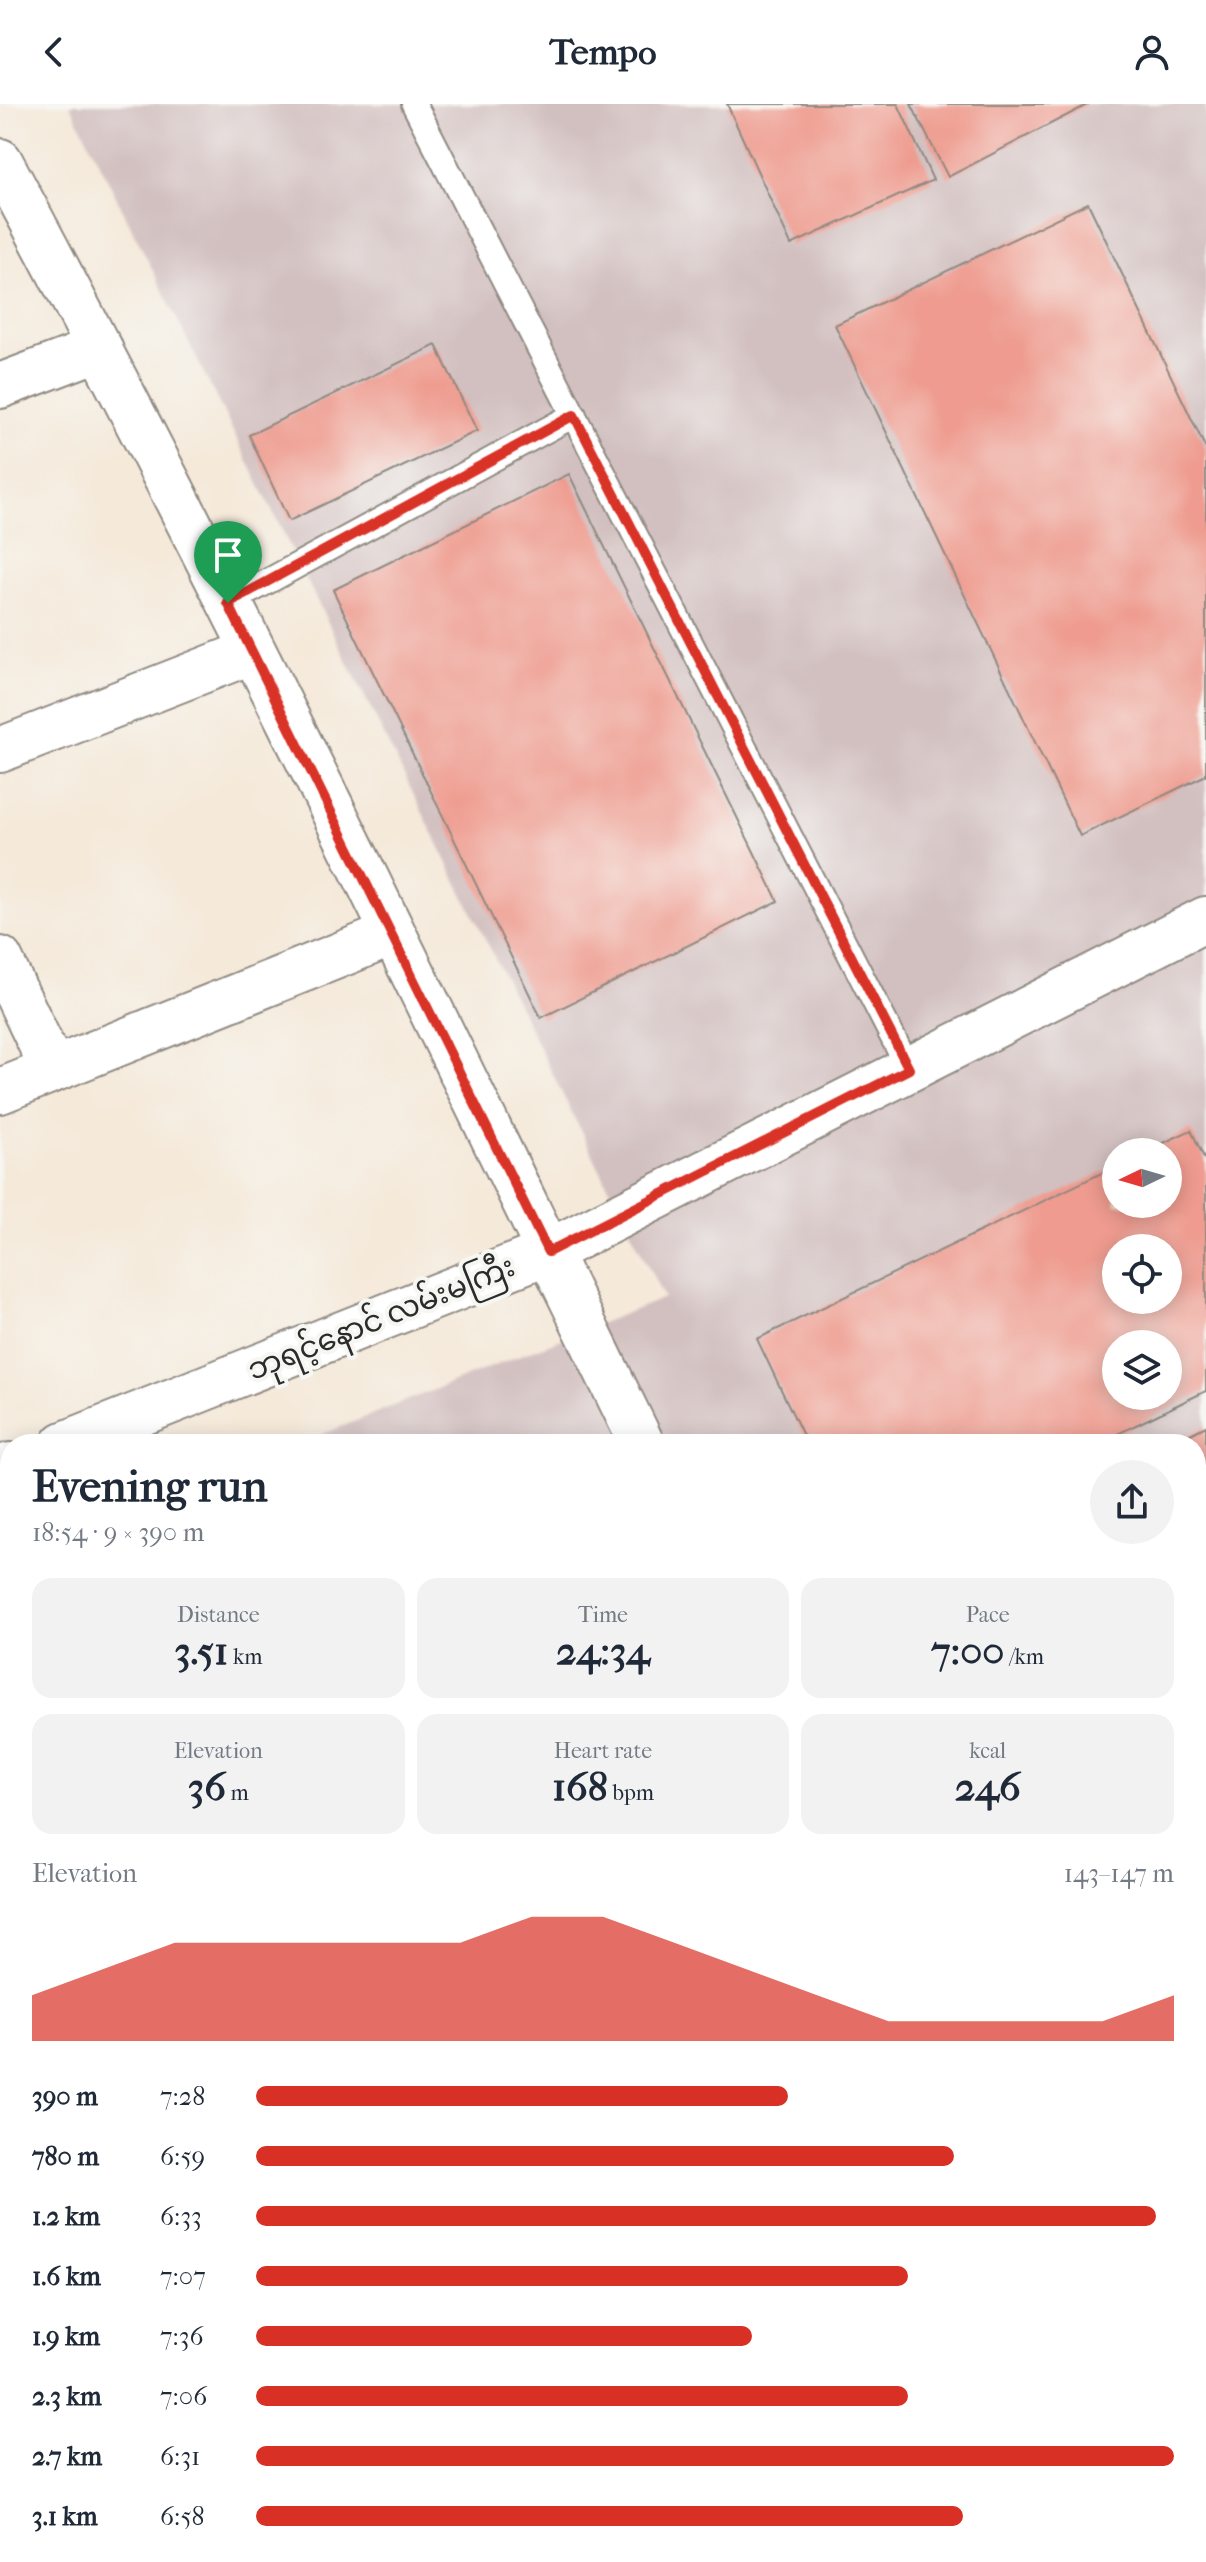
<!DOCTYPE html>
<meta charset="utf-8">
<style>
:root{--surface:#fff;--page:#f2f2f3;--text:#1f2937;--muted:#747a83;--accent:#d93025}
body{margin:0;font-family:"IM FELL French Canon","Noto Sans Myanmar",serif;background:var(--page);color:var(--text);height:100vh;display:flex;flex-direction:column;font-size:30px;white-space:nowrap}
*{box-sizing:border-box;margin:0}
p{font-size:26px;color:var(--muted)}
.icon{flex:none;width:44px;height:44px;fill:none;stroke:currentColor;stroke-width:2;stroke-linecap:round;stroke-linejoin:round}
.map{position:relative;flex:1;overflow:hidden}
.sheet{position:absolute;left:0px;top:1330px;width:1206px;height:1128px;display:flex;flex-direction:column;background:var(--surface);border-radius:32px 32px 0 0;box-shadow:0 4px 20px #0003}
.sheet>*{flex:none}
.needle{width:52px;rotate:265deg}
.tools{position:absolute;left:1102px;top:1034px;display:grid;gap:16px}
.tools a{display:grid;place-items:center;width:80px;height:80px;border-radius:50%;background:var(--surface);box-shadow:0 4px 20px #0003;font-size:40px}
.pin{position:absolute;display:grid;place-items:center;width:68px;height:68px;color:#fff;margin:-82px -34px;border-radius:50% 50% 50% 0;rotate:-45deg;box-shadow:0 0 8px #0007}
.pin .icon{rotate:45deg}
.round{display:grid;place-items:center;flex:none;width:84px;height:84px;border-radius:42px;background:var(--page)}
.overview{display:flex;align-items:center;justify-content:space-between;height:136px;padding:0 32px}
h1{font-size:44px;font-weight:700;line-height:60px}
.figures{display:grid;grid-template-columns:repeat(3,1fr);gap:12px;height:136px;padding:8px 32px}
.figures div{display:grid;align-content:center;border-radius:20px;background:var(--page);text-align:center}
.figures b{font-size:40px;font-weight:700}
.figures small{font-size:22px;font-weight:400}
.figures p{font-size:22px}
.chart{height:224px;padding:16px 32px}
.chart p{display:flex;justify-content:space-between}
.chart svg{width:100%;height:144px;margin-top:8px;fill:var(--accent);opacity:.7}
ul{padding:0 32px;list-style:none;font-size:26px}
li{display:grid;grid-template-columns:128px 96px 1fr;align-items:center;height:60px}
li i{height:20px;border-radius:10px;background:var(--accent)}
header{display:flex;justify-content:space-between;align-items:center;height:104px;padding:0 32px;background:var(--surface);font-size:36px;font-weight:700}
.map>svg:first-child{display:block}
.industrial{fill:#d2bfc0;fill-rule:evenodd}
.building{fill:#ef9b8f;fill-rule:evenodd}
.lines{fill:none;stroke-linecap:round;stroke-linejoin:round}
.service-casing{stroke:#908a82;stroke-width:28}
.minor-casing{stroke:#908a82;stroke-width:48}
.tertiary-casing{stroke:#908a82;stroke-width:48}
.service{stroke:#fff;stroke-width:24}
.minor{stroke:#fff;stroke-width:44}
.tertiary{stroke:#fff;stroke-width:44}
.route-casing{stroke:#fff;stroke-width:16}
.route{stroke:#d93025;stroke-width:10}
.labels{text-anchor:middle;stroke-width:8;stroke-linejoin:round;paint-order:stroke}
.street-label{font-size:30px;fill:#2b2b2b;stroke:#f6f6f2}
</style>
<header><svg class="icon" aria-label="back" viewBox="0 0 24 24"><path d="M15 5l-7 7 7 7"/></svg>Tempo<svg class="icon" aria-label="person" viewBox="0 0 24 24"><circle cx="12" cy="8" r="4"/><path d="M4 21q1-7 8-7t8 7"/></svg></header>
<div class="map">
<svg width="1206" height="2458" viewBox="0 0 1206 2458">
<rect width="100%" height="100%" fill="#f6f6f2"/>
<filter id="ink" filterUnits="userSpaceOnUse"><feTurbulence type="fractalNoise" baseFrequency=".0125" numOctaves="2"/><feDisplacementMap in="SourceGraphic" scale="16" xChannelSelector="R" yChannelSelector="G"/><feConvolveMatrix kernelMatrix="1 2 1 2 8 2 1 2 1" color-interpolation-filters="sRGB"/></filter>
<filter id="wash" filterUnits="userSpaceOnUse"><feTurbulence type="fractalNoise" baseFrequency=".006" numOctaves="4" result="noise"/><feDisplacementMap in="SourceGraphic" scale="32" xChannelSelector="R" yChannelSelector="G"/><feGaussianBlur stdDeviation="1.8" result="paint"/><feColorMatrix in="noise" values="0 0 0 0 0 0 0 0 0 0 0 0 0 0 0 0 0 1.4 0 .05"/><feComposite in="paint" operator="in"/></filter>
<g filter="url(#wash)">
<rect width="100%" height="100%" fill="#f5e9d9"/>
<!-- industrial -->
<path class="industrial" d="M70,0H1206V2458H0V1458L10,1454V2448H1196V1340H298L664,1194ZM1116,1048H1168V1100H1116ZM1116,1144H1168V1196H1116ZM1116,1240H1168V1292H1116Z"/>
<g id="blocks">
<!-- building -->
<path class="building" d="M727,0H898L933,76L791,141Z
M911,0H1089L948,73Z
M1088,99L1206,345V671L1080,732L835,221Z
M436,241L477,327L289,417L249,331Z
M569,370L778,797L541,914L333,486Z
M1191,1026L1206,1058V1287L1097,1340H807L757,1235L1116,1062V1100H1168V1048H1144ZM1116,1144H1168V1196H1116ZM1116,1240H1168V1292H1116Z
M1206,1322V1871L1196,1876V1340H1171Z
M10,1479V1652L0,1634V1484Z
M10,1826V2040L0,2020V1831Z
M1206,2069V2195L1196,2174V2073Z
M357,2448H1088L1093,2458H337Z"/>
</g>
</g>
<g filter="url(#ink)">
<use href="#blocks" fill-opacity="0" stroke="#908a82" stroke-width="2"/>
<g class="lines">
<!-- service casing -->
<g class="service-casing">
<path id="service" d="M414,0L909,965
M228,499L574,311"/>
</g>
<!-- minor casing -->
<g class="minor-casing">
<path id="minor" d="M0,282L100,244
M0,646L253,547
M0,855L53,966
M0,987L392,830
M1196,1966L1206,1961
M0,2200L10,2219
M130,2448L136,2458"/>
</g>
<!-- tertiary casing -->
<g class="tertiary-casing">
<path id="tertiary" d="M0,57C226,478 433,910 642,1340
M64,1340L548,1148L1206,815
M0,1365L10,1361
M1189,2448L1194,2458"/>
</g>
<!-- service -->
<use href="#service" class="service"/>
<!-- minor -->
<use href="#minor" class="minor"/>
<!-- tertiary -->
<use href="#tertiary" class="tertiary"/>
</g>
</g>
<g class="lines" filter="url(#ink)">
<!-- route casing -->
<g class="route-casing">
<path id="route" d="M574,311L909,965L548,1148L228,499Z"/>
</g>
<!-- route -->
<use href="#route" class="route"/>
</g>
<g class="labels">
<!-- street labels -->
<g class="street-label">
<text transform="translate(381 1214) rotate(-22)" y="10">ဘုရင့်နောင် လမ်းမကြီး</text>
</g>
</g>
</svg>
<div class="tools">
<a><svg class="needle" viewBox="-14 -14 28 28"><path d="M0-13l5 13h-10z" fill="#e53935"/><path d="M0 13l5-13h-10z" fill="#747a83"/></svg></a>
<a><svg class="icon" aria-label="locate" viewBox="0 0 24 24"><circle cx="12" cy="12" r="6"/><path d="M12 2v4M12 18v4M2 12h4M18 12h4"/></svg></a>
<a><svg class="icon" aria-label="layers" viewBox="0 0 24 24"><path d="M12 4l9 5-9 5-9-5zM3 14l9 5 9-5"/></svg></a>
</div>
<div class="pin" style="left:228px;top:499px;background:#1e9e55"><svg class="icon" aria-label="arrive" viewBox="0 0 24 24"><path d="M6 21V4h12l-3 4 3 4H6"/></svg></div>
<section class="sheet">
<div class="overview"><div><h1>Evening run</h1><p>18:54 · 9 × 390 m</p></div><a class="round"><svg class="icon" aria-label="share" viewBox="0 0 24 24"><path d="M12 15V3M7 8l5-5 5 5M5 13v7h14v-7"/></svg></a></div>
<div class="figures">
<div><p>Distance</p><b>3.51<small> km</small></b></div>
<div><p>Time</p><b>24:34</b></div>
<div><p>Pace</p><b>7:00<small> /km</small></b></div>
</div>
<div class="figures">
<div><p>Elevation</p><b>36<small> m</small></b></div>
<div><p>Heart rate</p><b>168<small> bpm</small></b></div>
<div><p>kcal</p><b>246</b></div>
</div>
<div class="chart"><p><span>Elevation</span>143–147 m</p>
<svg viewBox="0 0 160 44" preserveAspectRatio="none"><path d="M0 44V30L10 22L20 14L30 14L40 14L50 14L60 14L70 6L80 6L90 14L100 22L110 30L120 38L130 38L140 38L150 38L160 30V44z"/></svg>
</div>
<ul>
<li><b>390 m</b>7:28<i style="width:58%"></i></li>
<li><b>780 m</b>6:59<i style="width:76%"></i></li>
<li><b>1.2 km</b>6:33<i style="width:98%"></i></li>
<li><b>1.6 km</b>7:07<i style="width:71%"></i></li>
<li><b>1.9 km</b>7:36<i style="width:54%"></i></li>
<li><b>2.3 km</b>7:06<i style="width:71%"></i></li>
<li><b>2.7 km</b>6:31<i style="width:100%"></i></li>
<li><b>3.1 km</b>6:58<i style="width:77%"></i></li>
</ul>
</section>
</div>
